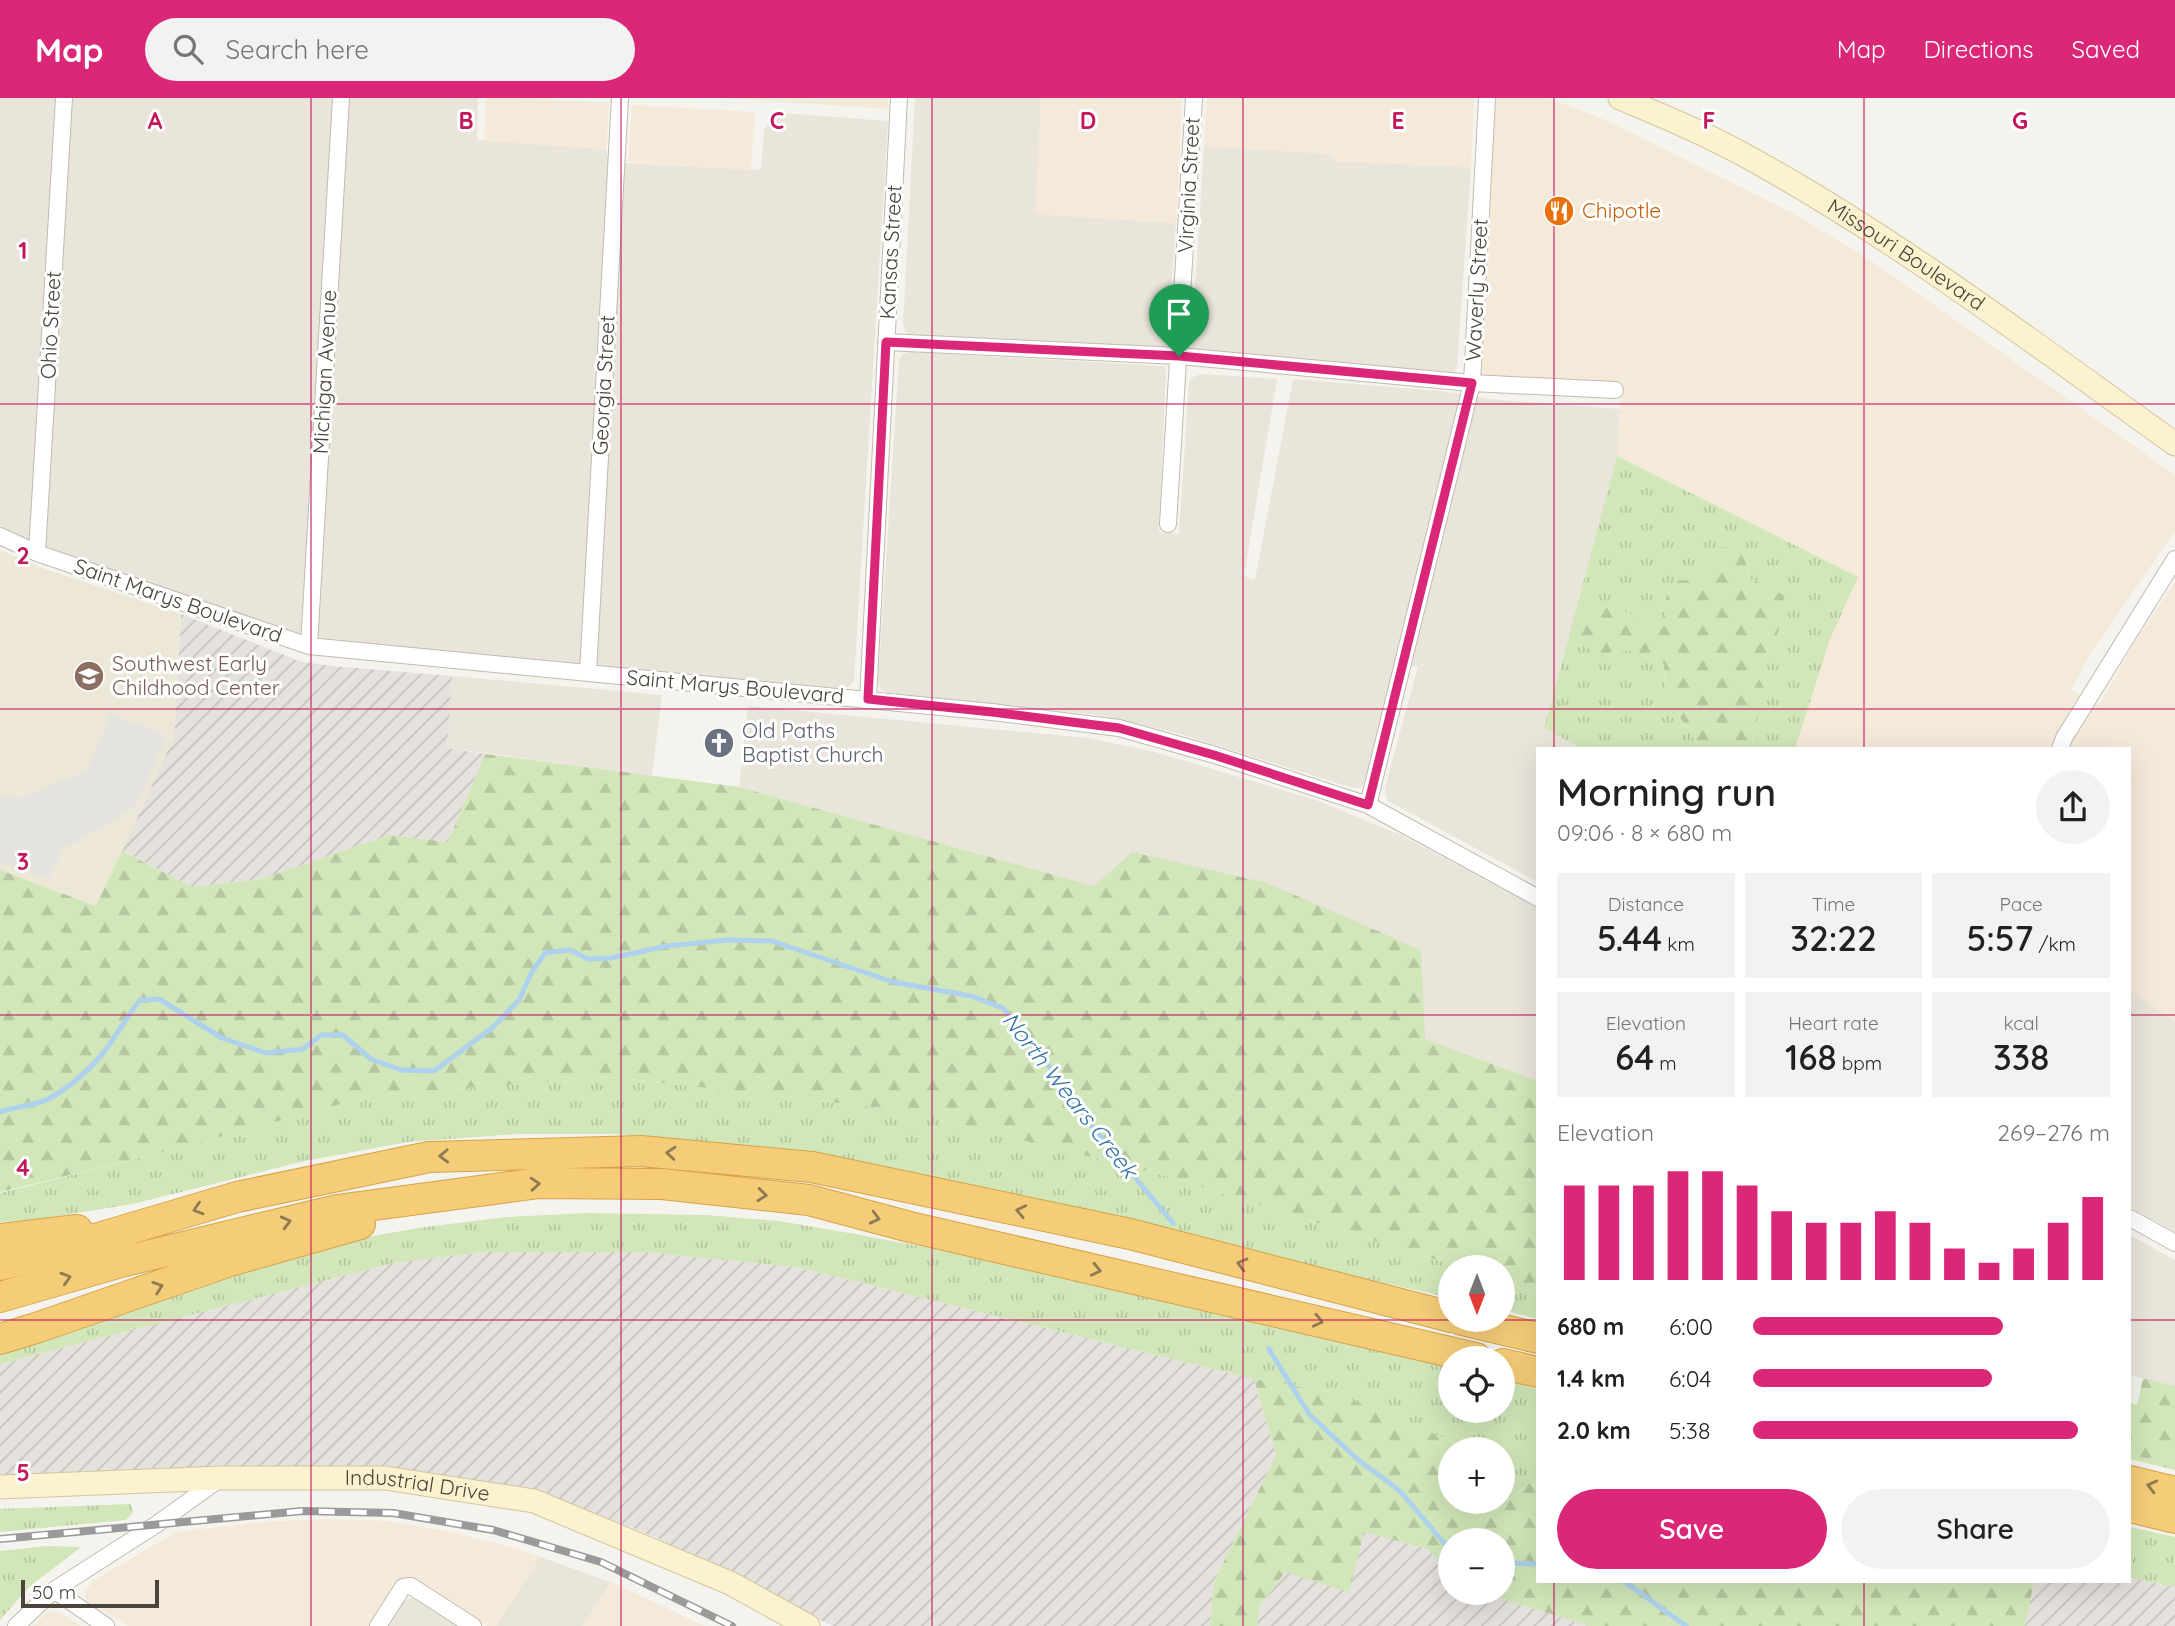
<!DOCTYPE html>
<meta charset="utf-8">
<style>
:root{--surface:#fff;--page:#f2f2f2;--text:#202124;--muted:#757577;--accent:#db2777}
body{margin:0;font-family:Quicksand,sans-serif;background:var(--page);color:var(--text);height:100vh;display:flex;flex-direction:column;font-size:26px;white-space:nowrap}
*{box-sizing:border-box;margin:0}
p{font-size:23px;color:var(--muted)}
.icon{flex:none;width:38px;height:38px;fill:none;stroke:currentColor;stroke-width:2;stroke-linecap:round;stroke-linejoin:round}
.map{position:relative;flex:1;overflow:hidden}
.sheet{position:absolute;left:1536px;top:649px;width:595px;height:836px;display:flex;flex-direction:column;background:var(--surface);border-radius:0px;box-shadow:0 7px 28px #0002}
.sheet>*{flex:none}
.needle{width:46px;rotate:180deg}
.fabs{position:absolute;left:1438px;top:1157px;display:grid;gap:14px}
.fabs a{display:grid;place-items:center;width:77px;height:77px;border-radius:50%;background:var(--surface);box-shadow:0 7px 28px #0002;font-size:35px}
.scale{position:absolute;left:21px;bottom:18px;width:138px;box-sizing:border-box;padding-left:7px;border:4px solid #4a443a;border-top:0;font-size:19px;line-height:24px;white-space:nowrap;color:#4a443a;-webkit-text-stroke:5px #fff;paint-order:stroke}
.pin{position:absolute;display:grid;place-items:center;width:60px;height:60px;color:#fff;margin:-72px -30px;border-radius:50% 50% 50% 0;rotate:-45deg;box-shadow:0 0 7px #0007}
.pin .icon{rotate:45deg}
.round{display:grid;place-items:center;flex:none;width:74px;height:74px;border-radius:37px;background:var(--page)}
.summary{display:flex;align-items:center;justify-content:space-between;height:119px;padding:0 21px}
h1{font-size:38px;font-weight:600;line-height:52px}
.figures{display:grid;grid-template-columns:repeat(3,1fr);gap:10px;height:119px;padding:7px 21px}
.figures div{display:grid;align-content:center;border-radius:0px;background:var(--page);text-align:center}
.figures b{font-size:35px;font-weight:600}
.figures small{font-size:19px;font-weight:400}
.figures p{font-size:19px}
.chart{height:196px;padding:14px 21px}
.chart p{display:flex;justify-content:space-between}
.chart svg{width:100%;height:126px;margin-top:7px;stroke:var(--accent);stroke-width:6}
.primary-button{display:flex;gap:14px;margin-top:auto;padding:14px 21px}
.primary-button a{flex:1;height:80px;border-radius:42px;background:var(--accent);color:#fff;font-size:28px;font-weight:600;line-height:80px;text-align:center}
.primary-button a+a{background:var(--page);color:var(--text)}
ul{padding:0 21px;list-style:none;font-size:23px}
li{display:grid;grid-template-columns:112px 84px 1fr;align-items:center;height:52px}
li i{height:18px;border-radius:9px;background:var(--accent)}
header{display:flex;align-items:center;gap:42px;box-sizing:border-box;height:98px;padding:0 35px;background:var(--accent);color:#fff}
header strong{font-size:33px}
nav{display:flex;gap:38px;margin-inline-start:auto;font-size:24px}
.search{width:490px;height:63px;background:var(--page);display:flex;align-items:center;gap:18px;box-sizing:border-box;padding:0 24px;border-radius:38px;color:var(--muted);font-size:26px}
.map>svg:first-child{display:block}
.residential{fill:#e9e5db}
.commercial{fill:#f5eada}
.industrial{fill:url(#industrial-furrows)}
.education{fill:#ede7d8}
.grass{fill:url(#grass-tufts)}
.forest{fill:url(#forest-firs)}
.parking{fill:#e5e3e0}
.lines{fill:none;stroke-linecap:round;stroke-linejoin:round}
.stream{stroke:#aed2ed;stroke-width:5}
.minor-casing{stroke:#c1bbaf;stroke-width:18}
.secondary-casing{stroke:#d2c69f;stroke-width:25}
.motorway-casing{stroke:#d5a347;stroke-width:32}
.minor{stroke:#fff;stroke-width:16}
.secondary{stroke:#fcf2d0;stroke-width:23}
.motorway{stroke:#f5cd78;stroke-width:30}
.rail-casing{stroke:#9a9a9a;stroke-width:8}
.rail{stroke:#fff;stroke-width:5;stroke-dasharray:16;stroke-linecap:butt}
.oneway{stroke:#8e7b53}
.route-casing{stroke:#fff;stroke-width:14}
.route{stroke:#db2777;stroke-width:9}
.grid{fill:none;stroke:#c2185b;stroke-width:2;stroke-opacity:0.55}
.labels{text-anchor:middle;stroke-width:6;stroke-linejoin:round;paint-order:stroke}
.street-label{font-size:21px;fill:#4a443a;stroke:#fff}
.food-label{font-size:21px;fill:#c56008;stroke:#fff;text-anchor:start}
.education-label{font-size:21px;fill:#785e54;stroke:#fff;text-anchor:start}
.worship-label{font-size:21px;fill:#5b616d;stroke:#fff;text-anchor:start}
.water-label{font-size:23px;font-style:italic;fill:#3777a8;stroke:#fff}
.grid-label{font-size:23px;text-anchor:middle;font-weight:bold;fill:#c2185b;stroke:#fff;stroke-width:6;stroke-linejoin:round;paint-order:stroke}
</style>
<header>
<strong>Map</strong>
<div class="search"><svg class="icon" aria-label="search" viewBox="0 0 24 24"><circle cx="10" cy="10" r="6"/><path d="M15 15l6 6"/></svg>Search here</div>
<nav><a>Map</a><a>Directions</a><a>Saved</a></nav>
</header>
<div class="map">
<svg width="2175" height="1528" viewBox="0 0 2175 1528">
<defs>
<pattern id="industrial-furrows" width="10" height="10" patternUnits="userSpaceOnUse" patternTransform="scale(1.75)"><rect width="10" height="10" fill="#e5e2de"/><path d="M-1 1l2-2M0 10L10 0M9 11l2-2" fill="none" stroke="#c6c3bf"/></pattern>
<pattern id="grass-tufts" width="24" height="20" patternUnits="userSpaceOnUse" patternTransform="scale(1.75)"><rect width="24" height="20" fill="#d1e6b9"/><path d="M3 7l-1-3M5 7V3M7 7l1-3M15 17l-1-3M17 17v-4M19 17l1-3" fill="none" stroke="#b5c6a0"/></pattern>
<pattern id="forest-firs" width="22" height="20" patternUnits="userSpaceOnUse" patternTransform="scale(1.75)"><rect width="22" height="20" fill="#d1e6b9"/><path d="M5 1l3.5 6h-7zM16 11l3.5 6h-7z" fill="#b5c6a0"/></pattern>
</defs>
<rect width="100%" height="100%" fill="#f5f3ed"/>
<!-- residential -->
<path class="residential" d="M0,0H478L477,42L606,51L609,64L761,72L764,31L771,21L782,15L888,23L854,583L848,589L834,590L363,545L297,536L50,453L0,429Z
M915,0H1041L1036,116L1176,125L1166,252L913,239L906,235L903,227Z
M1204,48L1333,56V63L1471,69L1457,268L1454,275L1445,276L1191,254Z
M910,254L1164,268L1166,275L1159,434L1179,436L1189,284L1193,279L1201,276L1277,281L1244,478L1255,482L1293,281L1441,293L1488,301L1620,311L1617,358L1544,630L1582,651H1538V784L1388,703L1385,693L1387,682L1418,569L1395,563L1365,685L1360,690H1353L1177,635L1099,617L889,595L882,592L878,586L899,262L903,256Z
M452,578L662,597L652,678L447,650Z
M748,608L1088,640L1155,654L1316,702L1401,737L1538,810V983L1425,941L1094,788L739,689Z
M2130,892L2175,924V1134L2130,1109Z
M2130,1137L2175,1162V1288L2130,1277Z
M540,1459L611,1484L583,1528H496Z
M411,1500L425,1503L464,1528H388L403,1503Z"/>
<!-- commercial -->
<path class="commercial" d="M486,0H525L609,5L606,51L484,43Z
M721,0H888L887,11Z
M1041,0H1182L1176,125L1035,116Z
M1207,0H1474L1471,69L1333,63L1332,56L1204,48Z
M1496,0H1547L1606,22L1793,115L1876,166L2175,377V433L2089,558L2071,592L2099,607L2138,539L2175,484V924L2130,892V651H1795L1830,540L1858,479L1617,358L1622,284L1486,277L1482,274L1480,267Z
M632,7L755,14L751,72L628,64Z
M325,1421L388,1423L451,1434L519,1451L540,1459L496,1528H487L416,1481H405L394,1488L370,1528H128L86,1502L85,1494L93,1483L176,1434L261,1424Z
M611,1484L704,1528H583Z
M51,1513L59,1514L81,1528H33L44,1517Z"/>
<!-- industrial -->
<path class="industrial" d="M181,516L299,563L331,568L452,578L447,650L485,656L448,744L389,737L262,781L192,789L122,753L174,639Z
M484,1154H643L796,1169L1254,1281L1276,1357L1214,1484L1210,1528H832L657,1440L589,1413L530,1394L0,1380V1266L393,1165Z
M1364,1434L1428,1451L1451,1478V1494L1484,1495L1589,1528H1257L1260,1508L1285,1474Z
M2130,1480L2175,1489V1528H2025L2034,1484H2130Z"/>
<!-- education -->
<path class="education" d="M0,452L45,471L181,516L174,639L97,808L0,772Z"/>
<!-- grass -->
<path class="grass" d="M1617,358L1858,479L1830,541L1795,651H1753L1752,633L1768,597L1755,574L1778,534L1764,486L1748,481L1746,460L1715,450L1703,483L1666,499L1668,528L1608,509L1575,515Z
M1568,541L1602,556L1632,552L1664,566L1665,597L1701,651H1582L1544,630Z
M611,979L900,1012L1163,1077L1459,1169H1451V1200L1157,1134L739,1048L615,1036H518L407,1044L305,1063L133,1106L33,1122L0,1124V1095L152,1057L374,997Z
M585,1115L706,1117L779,1123L855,1136L951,1154L1117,1191L1451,1270V1312H1503V1282L1538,1291V1391L1503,1369V1351H1471L1339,1296L1254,1281L796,1169L643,1154H484L393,1165L0,1266V1257L257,1168L346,1143L418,1130L506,1119Z
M1503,1184L1538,1196V1221L1503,1212Z
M131,1406L133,1414L126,1422L0,1434V1411Z
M2130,1429L2175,1439V1489L2130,1480Z
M47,1448L81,1449L29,1489L0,1522V1453Z"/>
<!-- forest -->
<path class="forest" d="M1735,449L1746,460L1748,481L1764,486L1785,498L1778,534L1755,574L1768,597L1752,633L1753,651H1701L1665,597L1664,566L1632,552L1602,556L1568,541L1575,515L1608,509L1668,528L1666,499L1675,482L1703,483L1715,450Z
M485,656L739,689L1094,788L1132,754L1267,785L1421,852L1425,941L1538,983V1196L1503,1184V1169H1459L1163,1077L900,1012L611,979L374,997L152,1057L0,1094V772L96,808L122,753L192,789L262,781L389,737L448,744Z
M2143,1280L2175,1288V1372L2130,1361V1305L2137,1307Z
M1254,1281L1339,1296L1471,1351H1451V1404H1503V1369L1538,1391V1484H2034L2025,1528H1589L1484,1495L1503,1494V1442H1451V1478L1428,1451L1364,1434L1349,1494L1285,1474L1260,1508L1257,1528H1210L1214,1484L1276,1357Z"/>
<!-- parking -->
<path class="parking" d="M111,616L167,638L134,710L63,751L48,780L0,764V699L21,701L87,672Z"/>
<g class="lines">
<!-- stream -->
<path class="stream" d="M0,1014C15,1008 33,1009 48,1001C69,990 95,968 109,947C120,932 128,917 140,902L159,901L222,940L266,955L303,951L321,937H343L371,961L401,972L434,973L492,930L519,902L532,874L545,855L570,852L588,861L611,860L667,848L729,842L772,843L893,884L971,898L1003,910L1042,959L1090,1026L1173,1125
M1269,1251L1309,1316L1356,1360L1400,1393L1451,1453
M1503,1465L1538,1466
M1625,1484L1686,1528"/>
<!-- minor casing -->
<g class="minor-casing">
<path id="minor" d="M886,244L1179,258L1472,285L1615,292
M1168,426L1194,0
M0,438L37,455L309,548L992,614L1119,630L1215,657L1368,707L1538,800
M37,455L64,0
M309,548L341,0
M588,575L620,0
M868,601L899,0
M2060,651L2064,640L2175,461
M1368,707L1472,285L1487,0
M2130,1120L2175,1145
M54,1492L106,1528
M16,1528L54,1492L157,1426L221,1380
M378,1528L403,1489L411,1488L473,1528"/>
</g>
<!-- secondary casing -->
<g class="secondary-casing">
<g id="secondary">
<path id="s1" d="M1620,0C1663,18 1706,36 1746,58C1897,141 2035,246 2175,346"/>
<path id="s2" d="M0,1389L221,1380H385L534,1403L730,1485L808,1528"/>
</g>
</g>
<!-- motorway casing -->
<g class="motorway-casing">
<path id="motorway" d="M0,1141L77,1132
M0,1167L48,1155L237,1099L429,1059L641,1053L812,1069L1130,1136L1451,1219
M0,1199L121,1164L337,1112L539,1085L662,1086L809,1102L910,1129L1476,1260
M1462,1222L1538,1240
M0,1241L36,1230L230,1163L360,1126
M1503,1266L1538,1274
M2130,1383L2175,1394
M2130,1409L2175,1420"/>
</g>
<!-- minor -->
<use href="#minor" class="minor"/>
<!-- secondary -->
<use href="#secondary" class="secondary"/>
<!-- motorway -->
<use href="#motorway" class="motorway"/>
<!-- rail casing -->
<g class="rail-casing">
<path id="rail" d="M0,1441L302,1413L393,1415L493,1432L601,1464L732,1528"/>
</g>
<!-- rail -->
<use href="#rail" class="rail"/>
</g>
<!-- one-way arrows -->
<defs><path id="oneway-chevron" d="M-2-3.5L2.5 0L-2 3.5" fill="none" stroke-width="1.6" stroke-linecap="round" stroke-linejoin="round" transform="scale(1.75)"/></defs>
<g class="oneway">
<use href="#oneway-chevron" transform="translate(671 1055) rotate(-175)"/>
<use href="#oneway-chevron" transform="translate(444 1058) rotate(178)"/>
<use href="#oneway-chevron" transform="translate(535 1086) rotate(-4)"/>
<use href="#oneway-chevron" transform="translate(762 1097) rotate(6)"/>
<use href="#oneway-chevron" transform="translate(198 1111) rotate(163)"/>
<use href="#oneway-chevron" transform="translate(1021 1113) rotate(-168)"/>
<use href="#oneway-chevron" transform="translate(875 1120) rotate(14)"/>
<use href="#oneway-chevron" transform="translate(286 1124) rotate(-14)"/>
<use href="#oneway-chevron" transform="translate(1242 1166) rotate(-165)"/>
<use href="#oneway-chevron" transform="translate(1096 1172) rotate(13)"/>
<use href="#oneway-chevron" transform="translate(66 1180) rotate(-16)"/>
<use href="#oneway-chevron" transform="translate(158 1189) rotate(-19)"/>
<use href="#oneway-chevron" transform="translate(1318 1223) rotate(13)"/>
<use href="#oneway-chevron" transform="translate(2152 1388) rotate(-166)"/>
</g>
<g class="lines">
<!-- route casing -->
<g class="route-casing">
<path id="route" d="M886,244L1179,258L1472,285L1368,707L1214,657L1119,630L992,614L868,601Z"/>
</g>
<!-- route -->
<use href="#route" class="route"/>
</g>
<!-- grid -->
<path class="grid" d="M311,0V1528M621,0V1528M932,0V1528M1243,0V1528M1554,0V651M1864,0V651M0,306H2175M0,611H2175M0,917H1538M2130,917H2175M0,1222H1538M2130,1222H2175M1554,1484V1528M1864,1484V1528"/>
<!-- icons -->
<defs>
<g id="restaurant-disc" transform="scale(1.575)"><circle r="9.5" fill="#e8710a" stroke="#fff"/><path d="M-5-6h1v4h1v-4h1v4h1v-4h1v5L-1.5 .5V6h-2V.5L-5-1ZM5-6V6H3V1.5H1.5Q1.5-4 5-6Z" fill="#fff"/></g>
<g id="school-disc" transform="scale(1.575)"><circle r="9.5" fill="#8d6e63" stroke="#fff"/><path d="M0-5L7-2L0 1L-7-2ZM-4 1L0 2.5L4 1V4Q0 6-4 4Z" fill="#fff"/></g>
<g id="church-disc" transform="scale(1.575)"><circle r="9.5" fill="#6b7280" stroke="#fff"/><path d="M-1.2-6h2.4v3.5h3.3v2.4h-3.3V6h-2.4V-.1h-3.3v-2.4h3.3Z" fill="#fff"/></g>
</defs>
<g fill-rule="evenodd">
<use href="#restaurant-disc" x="1559" y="113"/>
<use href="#school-disc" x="89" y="578"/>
<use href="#church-disc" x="719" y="645"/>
</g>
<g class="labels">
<!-- street labels -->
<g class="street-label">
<text transform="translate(1189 87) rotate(-87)" y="7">Virginia Street</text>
<text transform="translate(891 154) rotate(-87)" y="7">Kansas Street</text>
<text dy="7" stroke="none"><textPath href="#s1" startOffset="327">Missouri Boulevard</textPath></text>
<text transform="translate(1477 192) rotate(-87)" y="7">Waverly Street</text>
<text transform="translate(51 227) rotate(-87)" y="7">Ohio Street</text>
<text transform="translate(325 274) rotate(-87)" y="7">Michigan Avenue</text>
<text transform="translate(604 287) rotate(-87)" y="7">Georgia Street</text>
<text transform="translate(178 503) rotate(19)" y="7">Saint Marys Boulevard</text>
<text transform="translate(735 589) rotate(5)" y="7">Saint Marys Boulevard</text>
<text dy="7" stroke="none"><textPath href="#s2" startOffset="418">Industrial Drive</textPath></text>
</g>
<!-- food labels -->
<g class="food-label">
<text x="1582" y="120">Chipotle</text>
</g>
<!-- education labels -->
<g class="education-label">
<text x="112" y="573">Southwest Early<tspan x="112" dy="24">Childhood Center</tspan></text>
</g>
<!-- worship labels -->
<g class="worship-label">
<text x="742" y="640">Old Paths<tspan x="742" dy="24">Baptist Church</tspan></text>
</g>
<!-- water labels -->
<g class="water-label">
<text transform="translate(1070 997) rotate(52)" y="8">North Wears Creek</text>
</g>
</g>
<g class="grid-label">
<text x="155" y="31">A</text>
<text x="466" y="31">B</text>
<text x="777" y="31">C</text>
<text x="1088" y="31">D</text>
<text x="1398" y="31">E</text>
<text x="1709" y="31">F</text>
<text x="2020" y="31">G</text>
<text x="23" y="161">1</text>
<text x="23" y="466">2</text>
<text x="23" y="772">3</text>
<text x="23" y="1078">4</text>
<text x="23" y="1383">5</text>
</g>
</svg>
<div class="fabs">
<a><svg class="needle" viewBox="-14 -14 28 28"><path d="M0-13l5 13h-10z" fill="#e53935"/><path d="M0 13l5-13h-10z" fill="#757577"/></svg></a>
<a><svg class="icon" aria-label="locate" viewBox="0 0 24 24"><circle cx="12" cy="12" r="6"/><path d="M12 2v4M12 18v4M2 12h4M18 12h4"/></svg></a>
<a>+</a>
<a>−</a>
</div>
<div class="scale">50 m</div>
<div class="pin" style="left:1179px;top:258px;background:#1e9e55"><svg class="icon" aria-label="arrive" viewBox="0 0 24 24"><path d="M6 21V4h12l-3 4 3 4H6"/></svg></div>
<section class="sheet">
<div class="summary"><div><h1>Morning run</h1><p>09:06 · 8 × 680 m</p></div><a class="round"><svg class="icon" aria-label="share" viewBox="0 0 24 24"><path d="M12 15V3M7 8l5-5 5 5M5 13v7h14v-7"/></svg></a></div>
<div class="figures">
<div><p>Distance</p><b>5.44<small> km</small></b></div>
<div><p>Time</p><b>32:22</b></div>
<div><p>Pace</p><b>5:57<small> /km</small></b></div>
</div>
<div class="figures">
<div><p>Elevation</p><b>64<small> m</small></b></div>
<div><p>Heart rate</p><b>168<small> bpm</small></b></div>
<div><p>kcal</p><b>338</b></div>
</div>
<div class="chart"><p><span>Elevation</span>269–276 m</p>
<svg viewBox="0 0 160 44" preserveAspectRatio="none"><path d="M5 44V11M15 44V11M25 44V11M35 44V6M45 44V6M55 44V11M65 44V20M75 44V24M85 44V24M95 44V20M105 44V24M115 44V33M125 44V38M135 44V33M145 44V24M155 44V15"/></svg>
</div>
<ul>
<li><b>680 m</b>6:00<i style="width:70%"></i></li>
<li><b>1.4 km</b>6:04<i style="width:67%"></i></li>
<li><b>2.0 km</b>5:38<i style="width:91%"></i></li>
</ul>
<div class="primary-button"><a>Save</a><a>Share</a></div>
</section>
</div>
